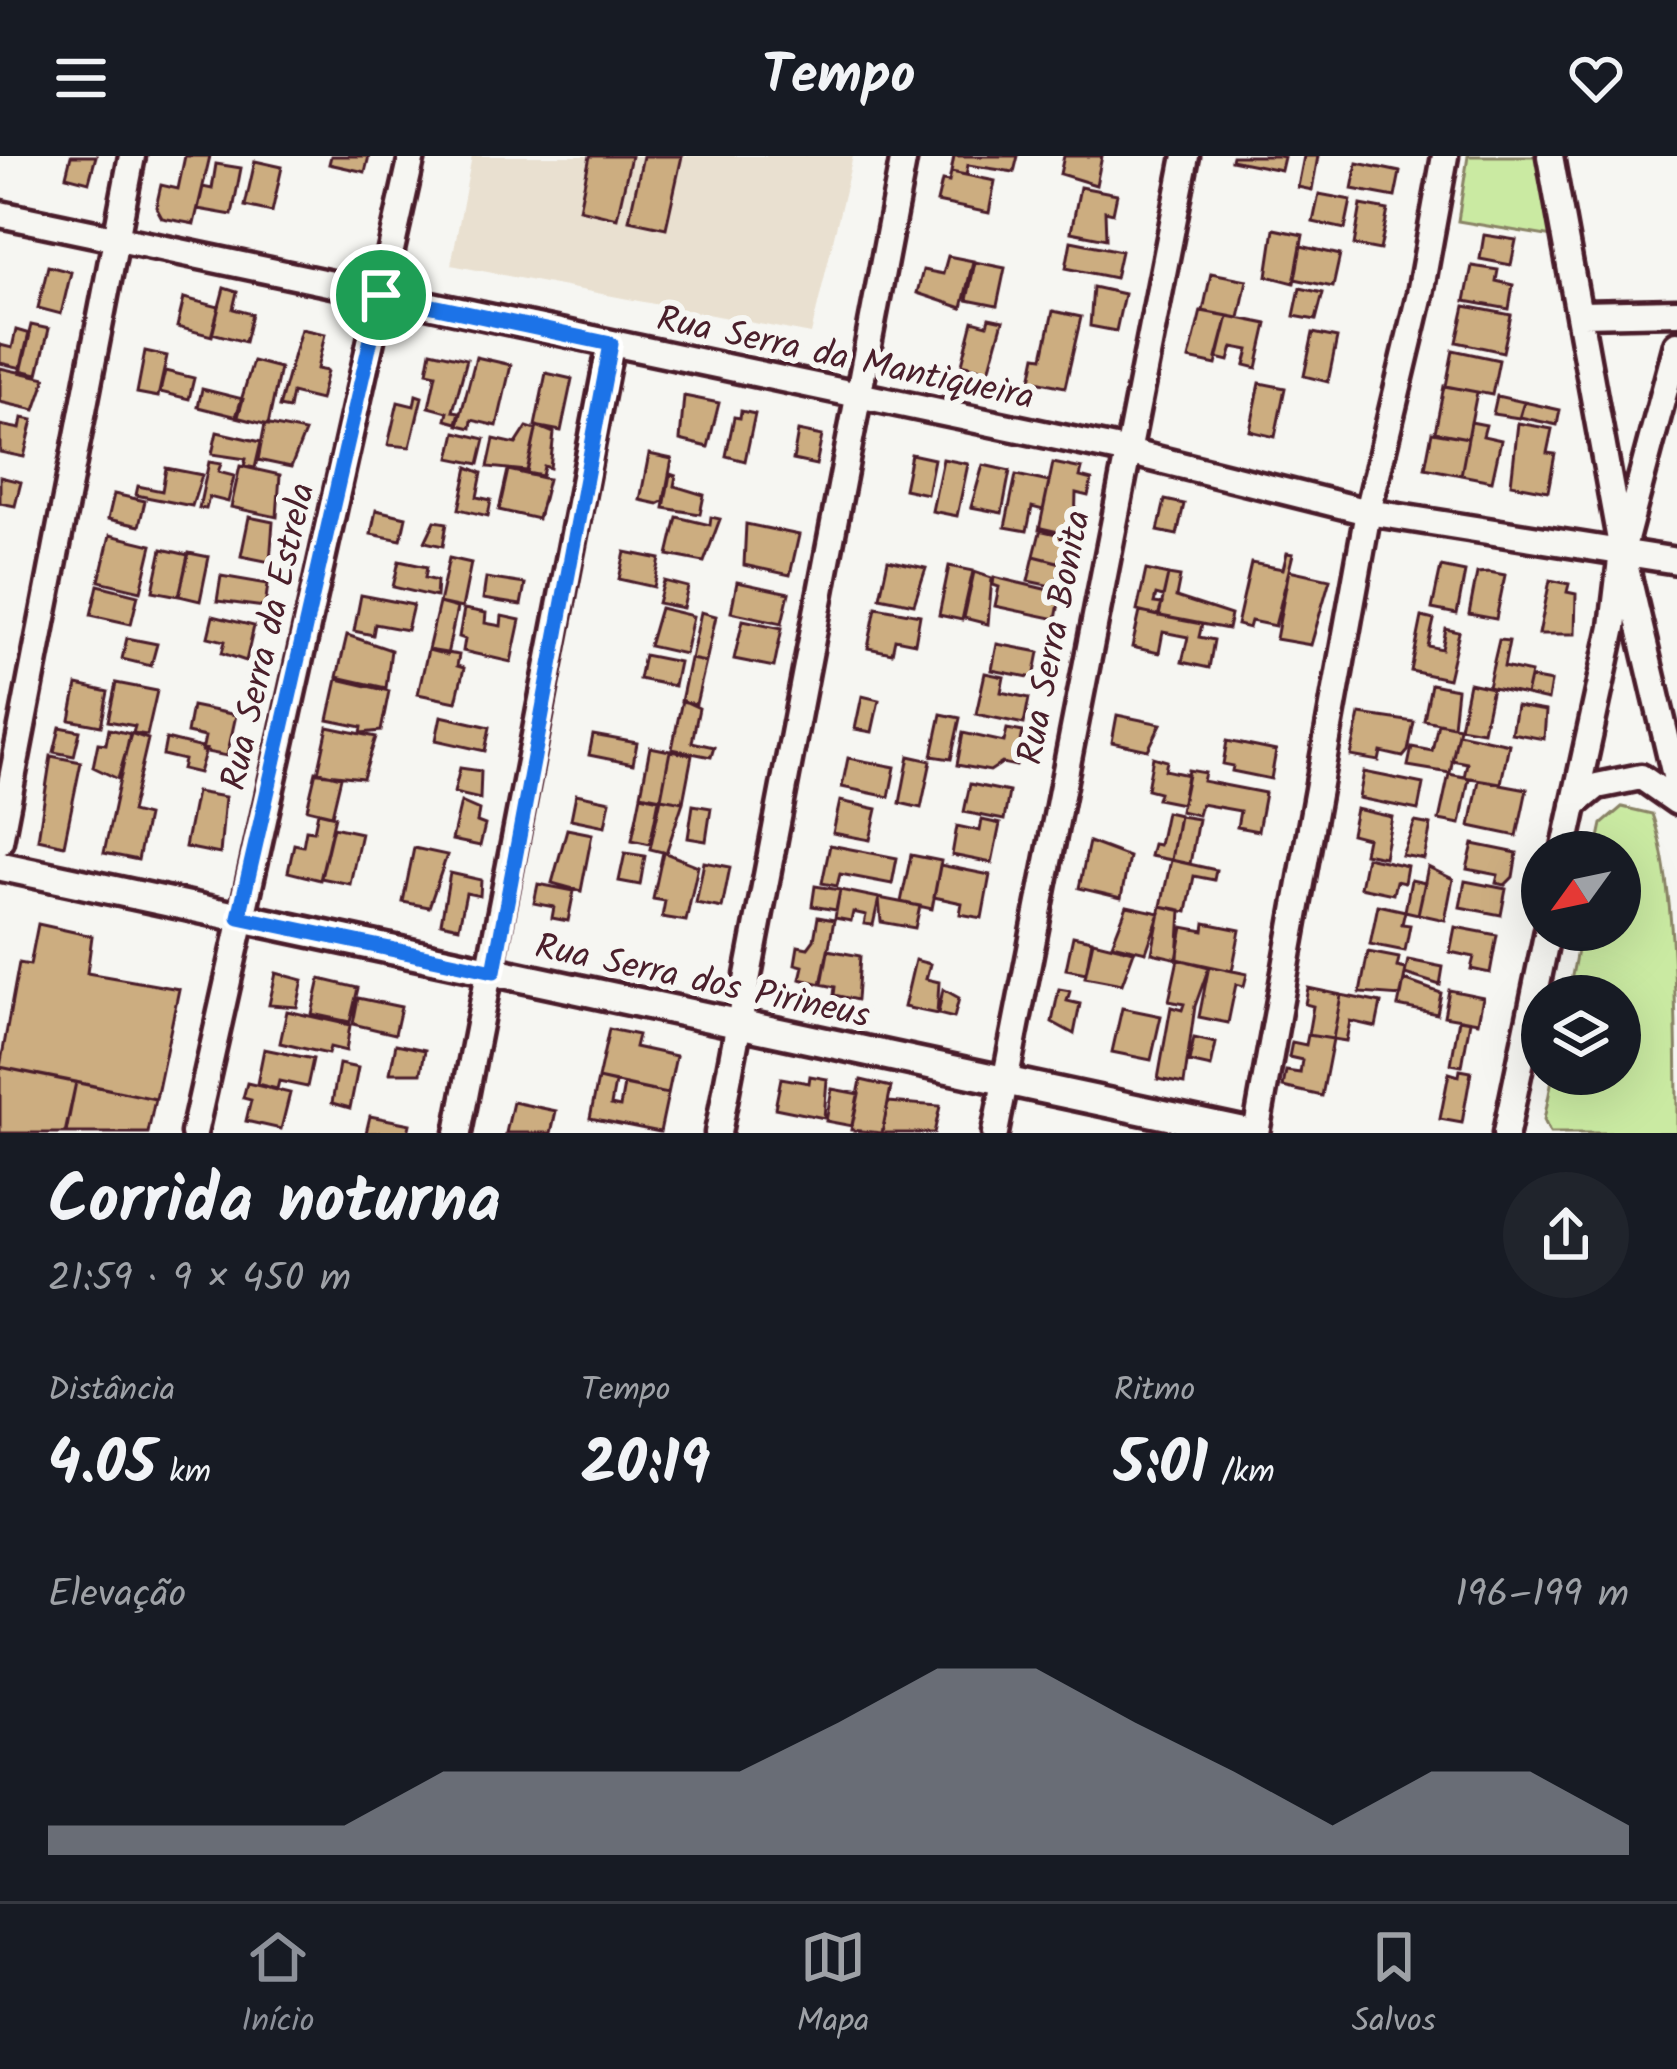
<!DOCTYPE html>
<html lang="pt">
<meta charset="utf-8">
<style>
:root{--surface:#171b24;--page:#20242c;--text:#f1f3f6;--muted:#9ea1a6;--line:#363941;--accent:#8c9099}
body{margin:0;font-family:Kalam,sans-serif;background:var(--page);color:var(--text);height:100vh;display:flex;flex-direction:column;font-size:45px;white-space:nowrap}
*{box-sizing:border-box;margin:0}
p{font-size:39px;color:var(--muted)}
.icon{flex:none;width:66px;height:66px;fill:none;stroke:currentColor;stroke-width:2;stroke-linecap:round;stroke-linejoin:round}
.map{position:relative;height:977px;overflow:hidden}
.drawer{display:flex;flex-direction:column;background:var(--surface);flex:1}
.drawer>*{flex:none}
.needle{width:78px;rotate:237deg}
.controls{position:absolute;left:1521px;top:675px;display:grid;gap:24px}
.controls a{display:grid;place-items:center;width:120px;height:120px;border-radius:50%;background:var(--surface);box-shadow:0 12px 48px #0002;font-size:60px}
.pin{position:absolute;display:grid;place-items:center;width:102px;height:102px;color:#fff;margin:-51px;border:6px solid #fff;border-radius:50%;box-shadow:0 3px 12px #0007}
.round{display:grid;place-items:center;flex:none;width:126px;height:126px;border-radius:63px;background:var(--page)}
.summary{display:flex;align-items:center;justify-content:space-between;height:204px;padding:0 48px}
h1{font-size:66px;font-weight:700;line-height:90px}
.metrics{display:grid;grid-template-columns:repeat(3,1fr);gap:18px;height:204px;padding:12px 48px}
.metrics div{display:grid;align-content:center}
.metrics b{font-size:60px;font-weight:700}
.metrics small{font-size:33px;font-weight:400}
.metrics p{font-size:33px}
.chart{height:336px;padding:24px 48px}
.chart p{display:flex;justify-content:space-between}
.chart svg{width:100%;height:216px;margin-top:12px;fill:var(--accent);opacity:.7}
header{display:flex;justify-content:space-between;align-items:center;height:156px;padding:0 48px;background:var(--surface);font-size:54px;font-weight:700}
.dock{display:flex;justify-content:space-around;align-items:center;height:168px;border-top:3px solid var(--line);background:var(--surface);font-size:33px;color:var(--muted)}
.dock a{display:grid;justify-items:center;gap:6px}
.dock .current{color:var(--accent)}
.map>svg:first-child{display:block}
.built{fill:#e9e0d0}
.green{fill:#caeaa2;stroke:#8a8466;stroke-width:3}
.building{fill:#ccad80;stroke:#4a1f2b;stroke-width:3}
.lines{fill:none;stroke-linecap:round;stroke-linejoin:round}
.minor-casing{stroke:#4a1f2b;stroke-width:33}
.tertiary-casing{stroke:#4a1f2b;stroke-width:36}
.minor{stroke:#f6f6f2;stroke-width:24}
.tertiary{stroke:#f6f6f2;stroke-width:27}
.route-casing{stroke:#fff;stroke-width:24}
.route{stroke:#1a73e8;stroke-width:15}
.labels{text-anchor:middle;stroke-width:12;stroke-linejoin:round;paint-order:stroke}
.street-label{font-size:36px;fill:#4a1f2b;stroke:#f6f6f2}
</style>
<header><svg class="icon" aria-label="menu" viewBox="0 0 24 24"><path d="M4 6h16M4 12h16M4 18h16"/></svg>Tempo<svg class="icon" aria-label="heart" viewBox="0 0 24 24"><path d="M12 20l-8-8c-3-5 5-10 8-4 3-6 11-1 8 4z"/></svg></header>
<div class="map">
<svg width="1677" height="977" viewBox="0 0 1677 977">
<rect width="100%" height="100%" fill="#f6f6f2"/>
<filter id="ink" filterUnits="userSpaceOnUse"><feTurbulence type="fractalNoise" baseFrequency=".00833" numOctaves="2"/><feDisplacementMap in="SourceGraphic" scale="24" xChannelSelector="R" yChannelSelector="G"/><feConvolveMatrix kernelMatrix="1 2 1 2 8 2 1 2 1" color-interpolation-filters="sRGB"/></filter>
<g filter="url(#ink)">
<!-- built -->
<path class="built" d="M472,0H853L811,178L451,109Z"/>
<!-- green -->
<path class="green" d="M1468,0H1536L1552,81L1458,65Z
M1622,651L1652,658C1677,730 1677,891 1677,977H1550L1544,964L1553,918H1620V840H1568L1581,774H1620V696H1596L1602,668Z"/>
<!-- building -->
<path class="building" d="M71,0H96L89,26L66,20Z
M185,0H210L194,68L162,62L156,51L161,29L178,33Z
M331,0H369L365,16L329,8Z
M590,0H631L617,62L579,53Z
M643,0H682L666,72L629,64Z
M954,0H1018L1014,16L968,9L966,19L951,16Z
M1064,0H1102L1096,29L1060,18Z
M1232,0H1278L1284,1L1281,14L1231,4Z
M1304,0H1318L1312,34L1298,31Z
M255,5L282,11L272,56L245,50Z
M1357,7L1400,16L1395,41L1352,33Z
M216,8L241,12L232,59L198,53L203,31L212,33Z
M951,16L995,25L989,57L937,46L942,25L949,26Z
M1080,31L1117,38L1113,57L1105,55L1106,83L1071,76Z
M1319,38L1351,44L1345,73L1313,66Z
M1361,49L1388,54L1380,94L1354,89Z
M1274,73L1303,79L1294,127L1267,120Z
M1484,79L1516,84L1511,109L1480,103Z
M1071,85L1121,95L1115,122L1066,112Z
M1301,90L1340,99L1333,131L1295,123Z
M948,100L973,105L962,152L917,137L923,114L943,118Z
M975,106L1005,112L997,150L967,144Z
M48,110L71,116L61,158L38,152Z
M1472,110L1498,114L1496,125L1513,129L1509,153L1465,145Z
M1472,110L1498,114L1496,125L1513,129L1509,153L1465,145Z
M1211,117L1247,124L1239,162L1203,155Z
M1093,131L1124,138L1116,175L1090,170Z
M224,132L237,136L233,153L252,158L245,186L212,177Z
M1300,132L1323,137L1316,164L1294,160Z
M184,142L219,151L212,180L177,171Z
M1465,150L1511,159L1503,196L1457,186Z
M1053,155L1081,161L1065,231L1031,224L1036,200L1043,201Z
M1201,155L1228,160L1216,209L1189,203Z
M1228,160L1267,168L1257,212L1245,209L1249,194L1233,191L1229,205L1217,202Z
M989,162L1003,165L989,215L962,208L973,165L987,169Z
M31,169L49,173L38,218L20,214Z
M301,173L325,178L317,213L327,215L320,244L292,237L289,253L279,251Z
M16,174L30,178L22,212L0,207V189L12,192Z
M1313,177L1337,182L1328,226L1304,220Z
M1453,194L1499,204L1492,239L1446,230Z
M145,195L167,200L158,241L137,237Z
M431,195L467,203L453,255L460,256L457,267L446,264L448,256L429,251L436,218L427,216Z
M476,201L511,209L497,270L472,264L471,272L458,269Z
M253,205L280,212L268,269L236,261Z
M0,212L46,222L35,254L0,246Z
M165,215L194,222L189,243L160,236Z
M546,217L572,223L561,275L535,270Z
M1260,227L1285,232L1275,281L1250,275Z
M1444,230L1477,236L1468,282L1435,276Z
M202,233L243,243L238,261L198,251Z
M416,239L422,241L410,291L388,289L398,246L414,250Z
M684,240L719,247L708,291L680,284Z
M1497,240L1524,246L1519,262L1493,258Z
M1524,246L1560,254L1557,269L1520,261Z
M741,255L755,258L745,305L726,300L734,261L740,262Z
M22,262L33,264L24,301L0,296V269L20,273Z
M1471,266L1486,269L1483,280L1501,284L1492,325L1461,319Z
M1518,267L1552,273L1547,297L1555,298L1548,335L1511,328Z
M265,268L305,276L291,311L258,304Z
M537,270L554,277L550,312L544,310L542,320L527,317Z
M527,271L536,274L527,315L488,311L494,283L516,288Z
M798,275L822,280L816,309L793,304Z
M217,276L261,286L255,312L244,310L246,303L212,298Z
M456,276L485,283L479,308L450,302Z
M1432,276L1468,282L1461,319L1425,312Z
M649,298L672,303L664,345L658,348L640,344Z
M911,298L934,303L927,338L904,333Z
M943,303L968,308L957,360L932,355Z
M209,306L221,308L218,316L234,320L228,346L209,341L206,353L199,352Z
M1053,307L1082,313L1080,321L1092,324L1088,340L1076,337L1075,369L1068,367L1065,380L1039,374Z
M983,309L1010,315L1002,357L971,351Z
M240,310L280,319L277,361L231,351Z
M468,311L482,317L477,341L491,344L488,360L459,353Z
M166,312L202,319L192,350L136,339L138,330L162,335Z
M508,314L548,323L538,363L499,354Z
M670,318L676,320L674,330L704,339L700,358L664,352Z
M1016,319L1049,326L1043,354L1032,351L1027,375L1005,371Z
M0,321L21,326L15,350L0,347Z
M114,338L145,345L139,370L108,363Z
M1165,344L1184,348L1177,379L1158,375Z
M376,354L406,361L401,384L371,378Z
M249,361L273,366L270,406L241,400Z
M677,361L710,369L711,361L720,363L704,406L668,399Z
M435,365L447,367L443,390L425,386Z
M746,368L799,379L790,419L744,409Z
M1041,372L1080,381L1077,397L1069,395L1066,408L1034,400Z
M110,379L152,389L141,435L99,425Z
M162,393L188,399L179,440L153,435Z
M625,396L660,403L654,431L619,423Z
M189,397L209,401L200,445L179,440Z
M1287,397L1293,398L1275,470L1251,465L1249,472L1237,469L1251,407L1283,413Z
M1034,400L1061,407L1056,431L1028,425Z
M449,402L471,407L462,452L439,447Z
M888,404L926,412L914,448L880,441Z
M399,405L427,411L425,422L437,425L436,441L393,431Z
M949,410L973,415L962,464L939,459Z
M1441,411L1465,416L1457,458L1432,453Z
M1146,414L1168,419L1163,441L1156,439L1154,447L1162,448L1158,460L1137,455Z
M1289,414L1330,423L1311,489L1276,483Z
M974,416L992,422L988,468L964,462Z
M1489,416L1505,419L1496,463L1469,458L1477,417Z
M1168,419L1180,421L1176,441L1231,459L1228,473L1159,460Z
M221,420L268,428L265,451L217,445Z
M994,421L1061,437L1056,463L995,450L999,431L993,429Z
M486,422L525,428L521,449L483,443Z
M1550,424L1569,428L1567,436L1576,438L1575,478H1539Z
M664,425L688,431L683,452L658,447Z
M737,426L789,437L782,467L731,456Z
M98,429L138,439L131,468L91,459Z
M361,439L413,449L407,474L375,468L373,479L354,475Z
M439,447L457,452L447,499L428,494Z
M876,451L920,459L915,487L895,483L892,497L868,492Z
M660,452L693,460L685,498L649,490Z
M464,453L486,457L485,467L501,470L502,460L520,464L511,506L463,495L465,483L459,481Z
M701,456L716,460L706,506L691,503Z
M1140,456L1202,468L1199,481L1214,484L1209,512L1182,506L1188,481L1163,476L1159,497L1132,491Z
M213,460L254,470L246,505L222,497L225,485L208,481Z
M1422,461L1434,464L1428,490L1442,493L1446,473L1459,476L1448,523L1411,515Z
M743,464L782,472L774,511L734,503Z
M347,479L391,494L386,532L337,521Z
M127,482L157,488L151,510L122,503Z
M1499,484L1509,485L1504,511L1531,517L1526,539L1488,531Z
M997,488L1039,496L1034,522L992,514Z
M428,494L459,499L457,510L464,512L456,546L418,538Z
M644,499L679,506L674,530L639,523Z
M690,503L706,506L696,548L681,545Z
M985,517L1004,521L1001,536L1029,542L1024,568L976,558Z
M1530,522L1551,526L1548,544L1526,539Z
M337,523L389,535L381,575L361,577L362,571L328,564Z
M116,527L157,535L147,579L133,577L135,570L108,565Z
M1469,527L1492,532L1483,575L1460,571Z
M1431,528L1457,533L1453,570L1424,564Z
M77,529L108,536L101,570L70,564Z
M862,540L879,544L872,576L855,573Z
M682,544L699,552L692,586L714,591L711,601L672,593Z
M192,550L236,559L227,600L202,595L205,581L187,577Z
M1516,550L1546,555L1544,583L1511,577Z
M941,558L960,562L951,603L932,600Z
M1360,558L1414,566L1408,595L1403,601L1381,596L1379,605L1351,600Z
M1117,559L1161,568L1148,594L1112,586Z
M441,560L490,571L485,595L436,584Z
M1438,567L1459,571L1450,617L1408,610L1412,591L1432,595Z
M60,571L80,575L74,600L54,596Z
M328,571L376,581L363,622L318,617Z
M109,573L131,578L118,623L93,611L98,587L106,588Z
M1007,573L1023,576L1016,610L1002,607L990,615L957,609L963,577L1004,586Z
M130,577L148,583L131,656L147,660L138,704L104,697Z
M1458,577L1509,588L1501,627L1464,621L1467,607L1452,604Z
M593,579L637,587L633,608L589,599Z
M166,583L206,593L199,617L182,613L184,604L163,599Z
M1227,585L1276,595L1271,623L1232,615L1233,610L1223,608Z
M650,591L670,595L661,642L641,638Z
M670,595L692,599L683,646L661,642Z
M51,600L81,606L64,689L38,683Z
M909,600L931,605L921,652L900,647Z
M1153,601L1167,605L1165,614L1188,619L1182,648L1157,643L1159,636L1147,633Z
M848,602L895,611L889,641L842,631Z
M460,612L481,615L480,643L454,637Z
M1188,614L1205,617L1203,625L1265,637L1258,675L1237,671L1240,655L1201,648L1198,659L1180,655Z
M316,615L341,621L332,659L307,653Z
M1364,616L1423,628L1418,654L1359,642Z
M1449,618L1469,622L1460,668L1439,664Z
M1479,624L1527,633L1517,680L1470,670Z
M970,628L1009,636L1004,664L964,656Z
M196,636L225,641L220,698L185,691Z
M576,638L610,645L605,670L571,663Z
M641,639L659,643L650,688L632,684Z
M661,642L683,646L666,697L650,693Z
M840,645L877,653L870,684L833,677Z
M461,646L479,654L477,666L485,669L480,690L452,684Z
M693,649L711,652L706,685L688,682Z
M1356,653L1392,661L1384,701L1364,697L1367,682L1351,678Z
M318,656L335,660L320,724L288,716L294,688L303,690L306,674L314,675Z
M1166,656L1179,659L1171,704L1150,700L1153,688L1159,689Z
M1179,660L1198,663L1190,708L1171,704Z
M982,664L1000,668L992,707L952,699L957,670L980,675Z
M1415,666L1431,669L1424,703L1402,699Z
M333,671L361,677L350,728L321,722Z
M567,673L592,678L581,735L552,727Z
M1089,686L1129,701L1121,742L1079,732Z
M1473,688L1517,697L1513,721L1505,729L1496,727L1498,719L1467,713Z
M830,689L897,702L892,728L840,718L837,730L822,727Z
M414,692L447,699L429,751L403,746Z
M663,696L698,710L686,765L662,761L665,745L653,743Z
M625,697L645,700L640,729L619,725Z
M911,699L941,705L932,753L901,746Z
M1366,701L1407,710L1404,727L1396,725L1393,738L1360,731Z
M1171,704L1216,714L1214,724L1194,720L1187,756L1161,750Z
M704,706L730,711L722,752L696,747Z
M940,709L990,719L982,762L960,758L962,747L934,741Z
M1428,711L1453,723L1445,764L1418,758Z
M450,717L481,724L480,740L466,737L459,771L441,767Z
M1411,724L1425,727L1418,758L1405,755Z
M1465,725L1506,733L1501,759L1460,751Z
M538,728L574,735L568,765L552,762L554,751L534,747Z
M815,730L840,734L836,754L812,750Z
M840,734L879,742L873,769L864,768L866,759L853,756L851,765L835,762Z
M879,742L920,750L915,772L881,766Z
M1378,749L1405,755L1402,768L1410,769L1405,795L1370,788Z
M1127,750L1160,757L1146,796L1112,788Z
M1161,750L1181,754L1178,803L1152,797Z
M818,761L834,764L822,828L800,823L803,810L795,808L798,790L808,792L814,784Z
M1205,767L1240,774L1232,815L1177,803L1183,771L1204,775Z
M38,768L92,780L87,817L179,833L156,943L0,911L19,807L30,809Z
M1455,771L1497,779L1490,817L1471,813L1474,801L1450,796Z
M1073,780L1092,784L1086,817L1066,813Z
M1093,785L1134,795L1122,828L1085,821Z
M828,794L860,800L857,844L834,839L835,831L821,828Z
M1368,796L1399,802L1397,811L1406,813L1401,840L1360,837Z
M1178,803L1209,811L1195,850L1184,928L1158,923L1171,851L1182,854L1184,848L1169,845Z
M915,804L930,808L926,823L939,826L937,858L904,851Z
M1408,804L1443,811L1440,829L1405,818Z
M1209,810L1247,818L1244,830L1236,828L1228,867L1199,861Z
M276,817L303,824L297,851L269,849Z
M320,823L358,832L350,866L312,858Z
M1404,824L1441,837L1437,858L1398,850Z
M1308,832L1341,839L1333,883L1308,879L1313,850L1305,848Z
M943,833L959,842L954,862L938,858Z
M1059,833L1070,835L1067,845L1080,848L1074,878L1052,866Z
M1449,834L1483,841L1478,866L1444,860Z
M1341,839L1381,847L1376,871L1350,865L1346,885L1333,883Z
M358,842L401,851L395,878L353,868Z
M1122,852L1161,860L1151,904L1112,896Z
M287,855L350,869L346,895L330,891L328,898L280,887Z
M1459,863L1470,865L1462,910L1451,908Z
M609,873L638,879L635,891L676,900L668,938L598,923Z
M1308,879L1333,883L1322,940L1283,931L1286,915L1300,917L1302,904L1289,901L1292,886L1306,889Z
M1194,882L1216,887L1211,911L1189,906Z
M396,888L425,894L421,917H390Z
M264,893L313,903L307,931L279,925L277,933L257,928Z
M339,908L358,912L350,952L332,947Z
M0,911L76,926L65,977H0Z
M1460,914L1471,916L1462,967L1440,963L1449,917L1459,920Z
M810,920L827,923L824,962L775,952L781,922L809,927Z
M598,923L615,927L611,949L620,951L624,929L668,938L660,976L590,962Z
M861,924L891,931L882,977L851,974Z
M76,926L155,943L148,977H66Z
M247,927L290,937L281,973L246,965L251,944L243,942Z
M832,933L859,938L852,970L826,965Z
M513,946L556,955L551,977H506Z
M888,946L940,950L934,977H882Z
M370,960L410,968L408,977H366Z"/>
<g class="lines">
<!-- minor casing -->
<g class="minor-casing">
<path id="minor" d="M1550,0L1622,395L1677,628
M0,58L1124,295L1368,356L1677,405
M1582,158L1677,156
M1574,649L1597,630L1641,621L1677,646
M0,685L132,0
M1564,696L1613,471L1622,395L1677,188
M194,977L412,0
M458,977L611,187
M718,977L904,0
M995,977L1186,0
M1256,977L1368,356L1420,138L1445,0
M1506,977L1548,774"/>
</g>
<!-- tertiary casing -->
<g class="tertiary-casing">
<path id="tertiary" d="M0,710L1250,977"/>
</g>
<!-- minor -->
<use href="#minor" class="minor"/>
<!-- tertiary -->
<use href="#tertiary" class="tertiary"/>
</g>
</g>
<g class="lines" filter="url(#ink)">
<!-- route casing -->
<g class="route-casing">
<path id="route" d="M381,139L611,188L494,815L239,761Z"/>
</g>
<!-- route -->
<use href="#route" class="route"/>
</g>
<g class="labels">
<!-- street labels -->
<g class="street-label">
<text transform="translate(846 200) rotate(12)" y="13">Rua Serra da Mantiqueira</text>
<text transform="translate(266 480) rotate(-77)" y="13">Rua Serra da Estrela</text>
<text transform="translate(1052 481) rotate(-79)" y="13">Rua Serra Bonita</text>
<text transform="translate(703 823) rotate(12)" y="13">Rua Serra dos Pirineus</text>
</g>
</g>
</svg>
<div class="controls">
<a><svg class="needle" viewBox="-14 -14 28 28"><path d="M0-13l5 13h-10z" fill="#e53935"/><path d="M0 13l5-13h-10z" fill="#9ea1a6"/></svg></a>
<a><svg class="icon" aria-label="layers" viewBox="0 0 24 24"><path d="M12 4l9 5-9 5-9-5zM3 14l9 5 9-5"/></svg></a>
</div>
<div class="pin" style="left:381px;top:139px;background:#1e9e55"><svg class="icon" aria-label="arrive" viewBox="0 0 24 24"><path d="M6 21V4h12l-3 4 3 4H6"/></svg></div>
</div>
<section class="drawer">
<div class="summary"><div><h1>Corrida noturna</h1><p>21:59 · 9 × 450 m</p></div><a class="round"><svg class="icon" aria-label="share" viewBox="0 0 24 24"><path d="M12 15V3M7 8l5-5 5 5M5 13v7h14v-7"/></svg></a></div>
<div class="metrics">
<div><p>Distância</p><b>4.05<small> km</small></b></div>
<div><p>Tempo</p><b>20:19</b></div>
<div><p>Ritmo</p><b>5:01<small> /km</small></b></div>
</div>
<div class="chart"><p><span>Elevação</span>196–199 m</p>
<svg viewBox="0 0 160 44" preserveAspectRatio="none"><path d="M0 44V38L10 38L20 38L30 38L40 27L50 27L60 27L70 27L80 17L90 6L100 6L110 17L120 27L130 38L140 27L150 27L160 38V44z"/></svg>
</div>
</section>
<nav class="dock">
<a class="current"><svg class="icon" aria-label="home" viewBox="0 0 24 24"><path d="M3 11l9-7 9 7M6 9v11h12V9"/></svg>Início</a>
<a><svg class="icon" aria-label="map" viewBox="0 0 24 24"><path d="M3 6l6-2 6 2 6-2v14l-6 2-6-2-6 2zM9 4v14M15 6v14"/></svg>Mapa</a>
<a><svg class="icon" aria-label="saved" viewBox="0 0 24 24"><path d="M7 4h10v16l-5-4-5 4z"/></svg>Salvos</a>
</nav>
